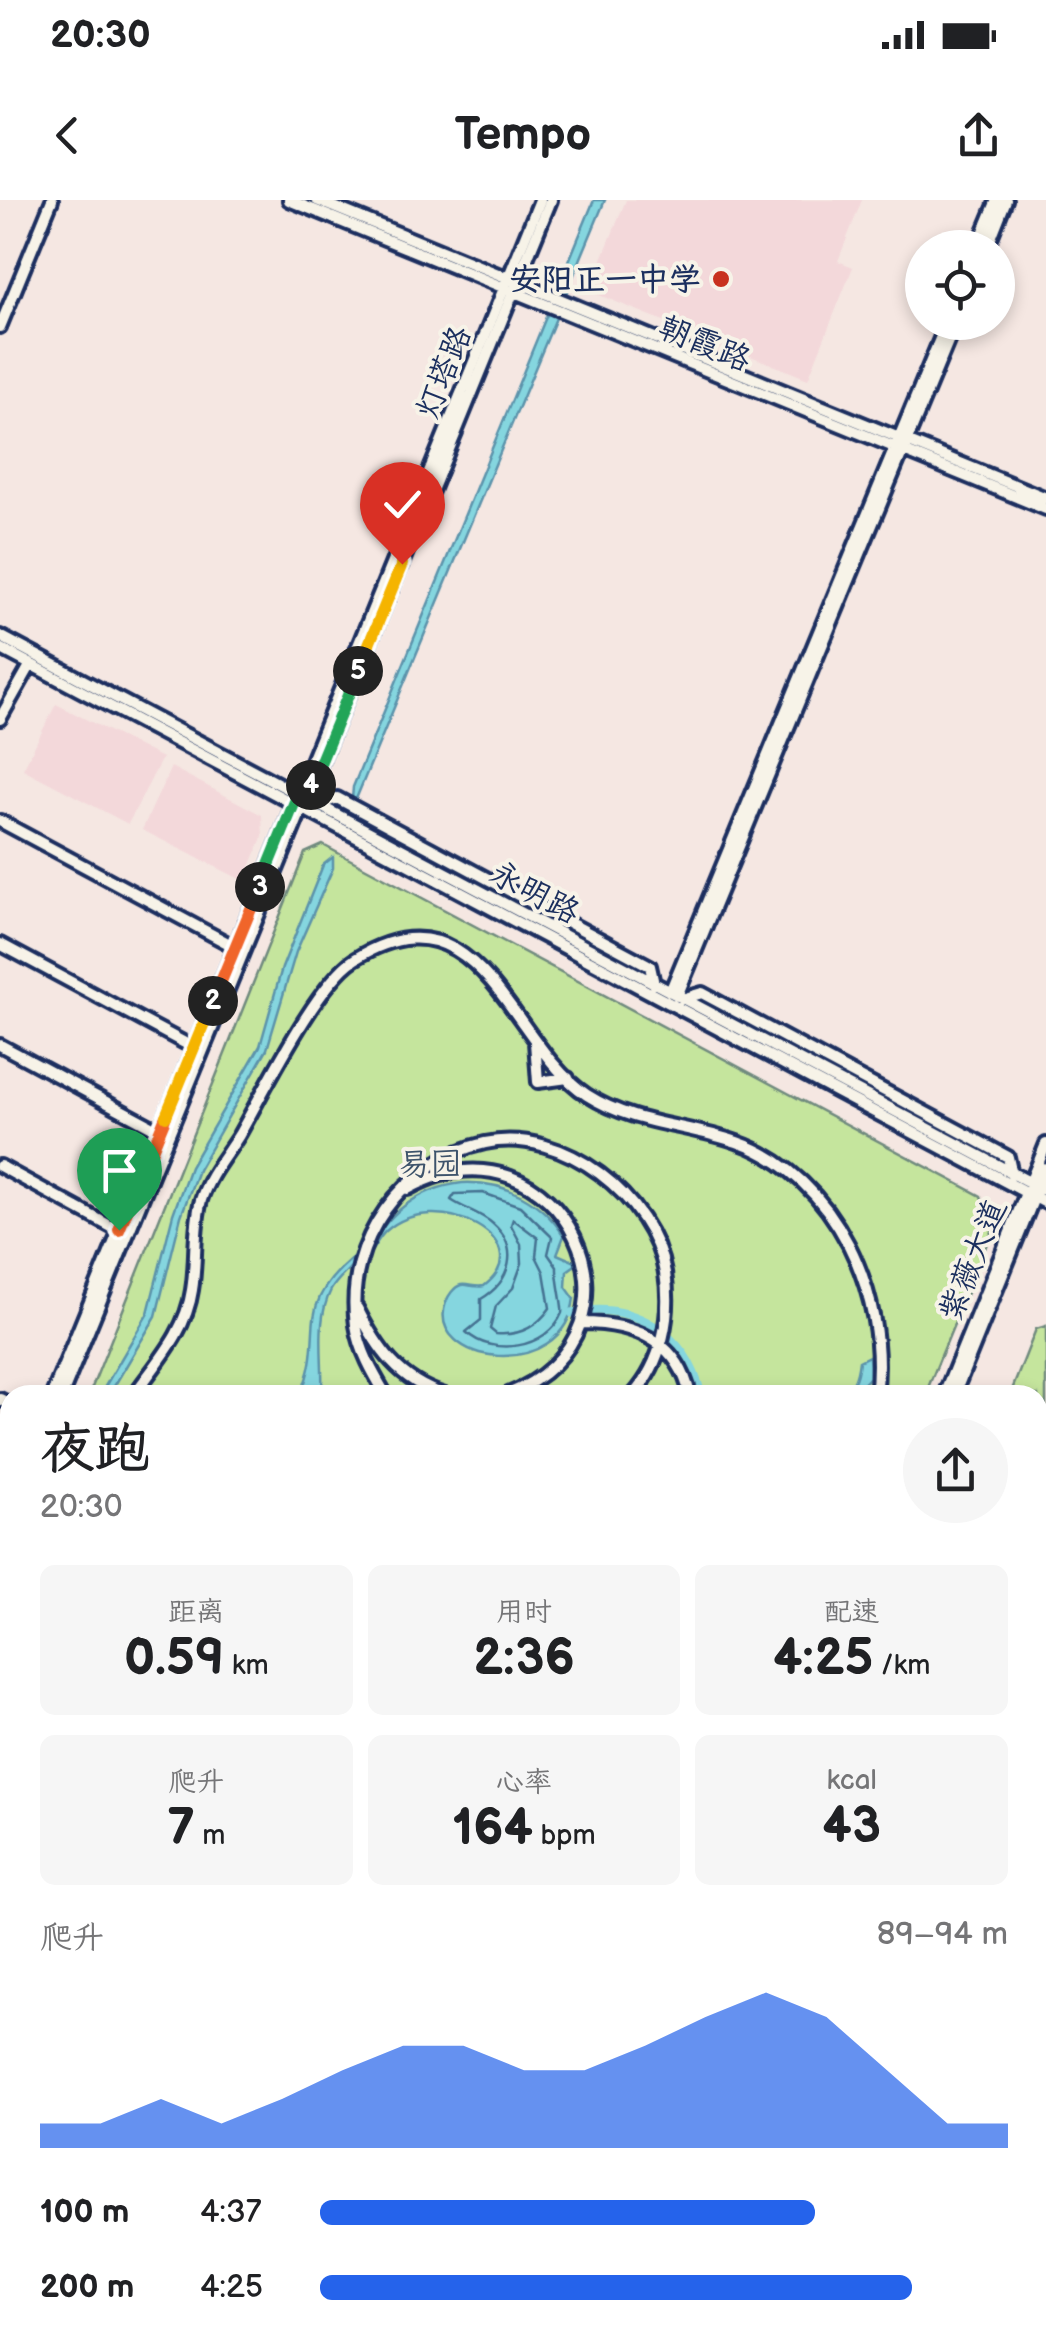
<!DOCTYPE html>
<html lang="zh">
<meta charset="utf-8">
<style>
:root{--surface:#fff;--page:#f6f6f6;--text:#202124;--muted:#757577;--accent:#2563eb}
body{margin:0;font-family:"Balsamiq Sans","LXGW WenKai TC",sans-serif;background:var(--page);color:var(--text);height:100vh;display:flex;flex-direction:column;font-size:38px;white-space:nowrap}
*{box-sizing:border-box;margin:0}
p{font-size:32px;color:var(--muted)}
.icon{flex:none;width:55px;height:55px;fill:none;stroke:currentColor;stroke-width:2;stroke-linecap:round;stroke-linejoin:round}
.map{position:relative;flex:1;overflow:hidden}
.panel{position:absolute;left:0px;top:1185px;width:1048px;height:962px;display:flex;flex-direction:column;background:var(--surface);border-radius:30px 30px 0 0;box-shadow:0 5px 15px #0003}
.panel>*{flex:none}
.controls{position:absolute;left:905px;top:30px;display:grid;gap:20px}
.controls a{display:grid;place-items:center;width:110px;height:110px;border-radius:50%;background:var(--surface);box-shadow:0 5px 15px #0003;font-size:50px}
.pin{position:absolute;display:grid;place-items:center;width:85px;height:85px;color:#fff;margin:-102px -42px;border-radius:50% 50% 50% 0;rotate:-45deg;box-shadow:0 0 10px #0007}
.pin .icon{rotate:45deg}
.km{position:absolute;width:50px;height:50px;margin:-25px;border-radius:50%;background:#222;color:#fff;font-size:28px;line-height:50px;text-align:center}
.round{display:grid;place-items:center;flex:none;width:105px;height:105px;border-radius:52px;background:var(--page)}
.headline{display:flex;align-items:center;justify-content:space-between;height:170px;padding:0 40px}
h1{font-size:55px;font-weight:800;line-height:75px}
.stats{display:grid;grid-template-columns:repeat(3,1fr);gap:15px;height:170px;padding:10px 40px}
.stats div{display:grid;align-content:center;border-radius:15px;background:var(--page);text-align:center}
.stats b{font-size:50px;font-weight:800}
.stats small{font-size:28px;font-weight:400}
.stats p{font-size:28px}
.chart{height:280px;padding:20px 40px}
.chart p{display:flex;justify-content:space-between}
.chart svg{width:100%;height:180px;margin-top:10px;fill:var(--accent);opacity:.7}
ul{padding:0 40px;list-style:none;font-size:32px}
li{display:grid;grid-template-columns:160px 120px 1fr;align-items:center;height:75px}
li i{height:25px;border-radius:12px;background:var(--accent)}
.status{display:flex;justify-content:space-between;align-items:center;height:70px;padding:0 50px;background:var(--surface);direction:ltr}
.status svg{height:28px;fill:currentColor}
header{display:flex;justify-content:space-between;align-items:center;height:130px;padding:0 40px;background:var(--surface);font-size:45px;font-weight:800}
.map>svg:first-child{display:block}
.built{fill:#f3d8da}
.green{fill:#c5e59d;stroke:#708a7e;stroke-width:2.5}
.water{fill:#85d6df;stroke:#5b93ab;stroke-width:2.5}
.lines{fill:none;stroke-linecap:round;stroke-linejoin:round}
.shore{stroke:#457292;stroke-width:2.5}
.canal{stroke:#85d6df;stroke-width:9}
.minor-casing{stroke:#1b2f5e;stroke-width:18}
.major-casing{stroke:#1b2f5e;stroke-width:20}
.highway-casing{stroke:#1b2f5e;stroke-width:22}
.minor{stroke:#f7f3e8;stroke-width:10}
.major{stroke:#f7f3e8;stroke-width:12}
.highway{stroke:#f7f3e8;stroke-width:15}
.split-1-casing{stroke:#fff;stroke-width:20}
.split-2-casing{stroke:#fff;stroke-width:20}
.split-3-casing{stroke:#fff;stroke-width:20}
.split-4-casing{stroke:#fff;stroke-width:20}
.split-5-casing{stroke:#fff;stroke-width:20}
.split-6-casing{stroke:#fff;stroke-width:20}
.split-1{stroke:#f0652b;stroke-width:12}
.split-2{stroke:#f5b400;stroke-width:12}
.split-3{stroke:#f0652b;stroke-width:12}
.split-4{stroke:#22a559;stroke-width:12}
.split-5{stroke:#22a559;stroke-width:12}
.split-6{stroke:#f5b400;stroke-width:12}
.poi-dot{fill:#c8321e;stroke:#f7f3e8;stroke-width:4}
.labels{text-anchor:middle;stroke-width:8;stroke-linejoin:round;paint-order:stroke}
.poi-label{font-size:32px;font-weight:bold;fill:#1b2f5e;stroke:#f7f3e8;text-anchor:end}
.street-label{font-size:32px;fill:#1b2f5e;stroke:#f7f3e8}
.park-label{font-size:32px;fill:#3d536b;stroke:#f7f3e8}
</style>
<div class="status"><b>20:30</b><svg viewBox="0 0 49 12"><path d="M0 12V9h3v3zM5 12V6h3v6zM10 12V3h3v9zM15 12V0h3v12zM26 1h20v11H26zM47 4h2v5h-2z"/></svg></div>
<header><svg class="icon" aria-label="back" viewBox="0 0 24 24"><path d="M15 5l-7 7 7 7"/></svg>Tempo<svg class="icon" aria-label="share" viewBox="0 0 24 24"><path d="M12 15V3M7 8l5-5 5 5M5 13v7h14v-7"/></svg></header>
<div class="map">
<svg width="1046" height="2146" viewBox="0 0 1046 2146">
<rect width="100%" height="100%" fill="#f5e7e2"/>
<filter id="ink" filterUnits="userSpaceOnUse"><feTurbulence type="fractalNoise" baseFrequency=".01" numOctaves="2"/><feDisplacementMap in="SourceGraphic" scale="20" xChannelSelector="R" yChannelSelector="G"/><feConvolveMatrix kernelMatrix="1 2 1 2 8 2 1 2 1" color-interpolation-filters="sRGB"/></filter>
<g filter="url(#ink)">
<!-- built -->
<path class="built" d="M626,0H862L838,61L853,67L808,179L589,91Z
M56,504L162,558L128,624L23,569Z
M171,567L262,615L263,636L244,681L142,630Z"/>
<!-- green -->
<path class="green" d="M323,645L981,996L993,1029L925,1195H89L305,653Z
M1046,1126V1222H1038V1195H1010L1036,1129Z
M1038,1542L1046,1545V1675L1038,1672Z"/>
<!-- water -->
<path class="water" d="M594,0H605L351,611L353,587Z
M333,657V668L296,752L267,849L198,970L181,1016L156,1116L109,1195H100L148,1113L173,1014L190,967L260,846L282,768L323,665Z
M462,983C505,981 541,1000 564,1036L557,1054L578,1063L567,1071L566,1087L574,1098C564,1184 424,1165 446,1102C448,1096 454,1087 461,1085C469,1084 475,1088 484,1086C542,1042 437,985 386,1031C379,1037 374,1048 368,1056C382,1015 419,988 462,983Z
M359,1053C355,1068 339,1075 331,1090C315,1121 324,1161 322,1195H300C329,1131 288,1108 359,1053Z
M869,1156L870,1177L853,1195H837C854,1189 857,1178 859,1161Z
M1038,1589H1046V1636L1038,1633Z"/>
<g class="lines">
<!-- shore -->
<path class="shore" d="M483,993L520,1006L552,1037L548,1054L557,1067C556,1079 564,1109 562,1113C547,1149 492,1157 466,1132L481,1120V1099C510,1082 521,1049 493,1024C481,1013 464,1009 451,1000L455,994Z
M513,1019L538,1038L536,1056L544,1072L550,1108C537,1127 518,1136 496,1134L490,1129L496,1106L513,1088L522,1063L521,1044L511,1025Z"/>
<!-- canal -->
<path class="canal" d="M572,1113C633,1101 686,1132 701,1195"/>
<!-- minor casing -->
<g class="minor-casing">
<path id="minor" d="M289,0L1046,309
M317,0L1046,298
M977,48L997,0
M987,48L1006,0
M0,127L52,0
M0,436L1046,991
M0,448L1046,1003
M0,519L31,464
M318,605L337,598L650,766L654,784
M0,621L235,747
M0,744L194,848
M670,792L947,122
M677,796L956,122
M682,799L702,793L1008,957L1012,975
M535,842L538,882L568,878
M0,845L160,931
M0,966L119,1031
M408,989C559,905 668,1131 506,1195
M357,1108C377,1148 399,1181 445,1195
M581,1123C632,1123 678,1139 690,1195
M52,1195L540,0
M62,1195L551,0
M134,1195C157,1162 186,1132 192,1090C197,1061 193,1029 201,1000C209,975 226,956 239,935C263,893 317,783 355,759C480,681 512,847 587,895C634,925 685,924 737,942C836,976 889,1097 876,1195
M386,1195C373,1173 360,1151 356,1125C344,1042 403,961 485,943C563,926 653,998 665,1073C672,1115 662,1163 633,1195
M944,1195L1046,944
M954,1195L1046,968
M0,1199L10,1204
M0,1265L10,1268
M0,1331L10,1307
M0,1541L10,1545
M1038,1686L1046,1689
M1038,1746L1046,1749
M1038,1963L1046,1942
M0,1974L10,1978
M0,2086L10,2061
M395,2138L416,2146
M0,2140L13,2146
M127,2146L131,2138
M561,2146L564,2138
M636,2146L640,2138
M788,2146L792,2138
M932,2146L935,2138
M963,2146L966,2138"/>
</g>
<!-- major casing -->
<g class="major-casing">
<path id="major" d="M1038,2007L1046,1986
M1038,2045L1046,2024
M981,2146L985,2138
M996,2146L1000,2138"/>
</g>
<!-- highway casing -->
<g class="highway-casing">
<path id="highway" d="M0,1284L10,1288
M0,1303L10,1307
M1038,1706L1046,1710
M1038,1726L1046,1729"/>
</g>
<!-- minor -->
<use href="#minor" class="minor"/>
<!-- major -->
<use href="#major" class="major"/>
<!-- highway -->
<use href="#highway" class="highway"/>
</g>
</g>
<g class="lines" filter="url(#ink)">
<!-- split-1 casing -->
<g class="split-1-casing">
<path id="split-1" d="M119,1030L166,916"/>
</g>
<!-- split-2 casing -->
<g class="split-2-casing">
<path id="split-2" d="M166,916L213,801"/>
</g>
<!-- split-3 casing -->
<g class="split-3-casing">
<path id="split-3" d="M213,801L260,687"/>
</g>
<!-- split-4 casing -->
<g class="split-4-casing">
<path id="split-4" d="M260,687L298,594L306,598L311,585"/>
</g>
<!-- split-5 casing -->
<g class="split-5-casing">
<path id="split-5" d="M311,585L358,471"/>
</g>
<!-- split-6 casing -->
<g class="split-6-casing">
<path id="split-6" d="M358,471L402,364"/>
</g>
<!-- split-1 -->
<use href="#split-1" class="split-1"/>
<!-- split-2 -->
<use href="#split-2" class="split-2"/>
<!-- split-3 -->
<use href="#split-3" class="split-3"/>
<!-- split-4 -->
<use href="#split-4" class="split-4"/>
<!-- split-5 -->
<use href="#split-5" class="split-5"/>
<!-- split-6 -->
<use href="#split-6" class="split-6"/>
</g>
<!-- markers -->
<circle class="poi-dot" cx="721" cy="79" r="10"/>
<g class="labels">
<!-- poi labels -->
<g class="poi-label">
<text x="701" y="90">安阳正一中学</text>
</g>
<!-- street labels -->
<g class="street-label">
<text transform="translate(705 143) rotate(22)" y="11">朝霞路</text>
<text transform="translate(443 172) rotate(-68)" y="11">灯塔路</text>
<text transform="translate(535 692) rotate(28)" y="11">永明路</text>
<text transform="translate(972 1060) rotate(-68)" y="11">紫薇大道</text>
</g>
<!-- park labels -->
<g class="park-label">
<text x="430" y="975">易园</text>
</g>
</g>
</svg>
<div class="controls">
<a><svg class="icon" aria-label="locate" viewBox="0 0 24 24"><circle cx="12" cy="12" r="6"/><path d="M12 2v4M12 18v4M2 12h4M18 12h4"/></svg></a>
</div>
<div class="pin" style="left:119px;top:1030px;background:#1e9e55"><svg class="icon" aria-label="arrive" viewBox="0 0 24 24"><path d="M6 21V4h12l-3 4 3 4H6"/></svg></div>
<div class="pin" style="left:402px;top:364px;background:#d93025"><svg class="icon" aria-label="check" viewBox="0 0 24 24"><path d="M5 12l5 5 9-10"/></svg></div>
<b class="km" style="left:213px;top:801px">2</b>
<b class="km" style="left:260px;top:687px">3</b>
<b class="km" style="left:311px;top:585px">4</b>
<b class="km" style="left:358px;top:471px">5</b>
<section class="panel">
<div class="headline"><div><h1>夜跑</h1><p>20:30</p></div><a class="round"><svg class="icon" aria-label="share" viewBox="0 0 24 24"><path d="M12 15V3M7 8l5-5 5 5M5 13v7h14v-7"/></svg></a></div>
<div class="stats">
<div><p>距离</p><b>0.59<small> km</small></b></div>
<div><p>用时</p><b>2:36</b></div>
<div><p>配速</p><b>4:25<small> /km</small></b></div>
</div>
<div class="stats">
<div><p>爬升</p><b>7<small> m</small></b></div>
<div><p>心率</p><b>164<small> bpm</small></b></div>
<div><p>kcal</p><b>43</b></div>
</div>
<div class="chart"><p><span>爬升</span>89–94 m</p>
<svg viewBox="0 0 160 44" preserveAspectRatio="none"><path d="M0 44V38L10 38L20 32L30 38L40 32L50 25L60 19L70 19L80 25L90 25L100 19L110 12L120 6L130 12L140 25L150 38L160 38V44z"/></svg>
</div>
<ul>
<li><b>100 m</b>4:37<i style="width:72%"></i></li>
<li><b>200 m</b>4:25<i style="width:86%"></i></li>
</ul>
</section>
</div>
